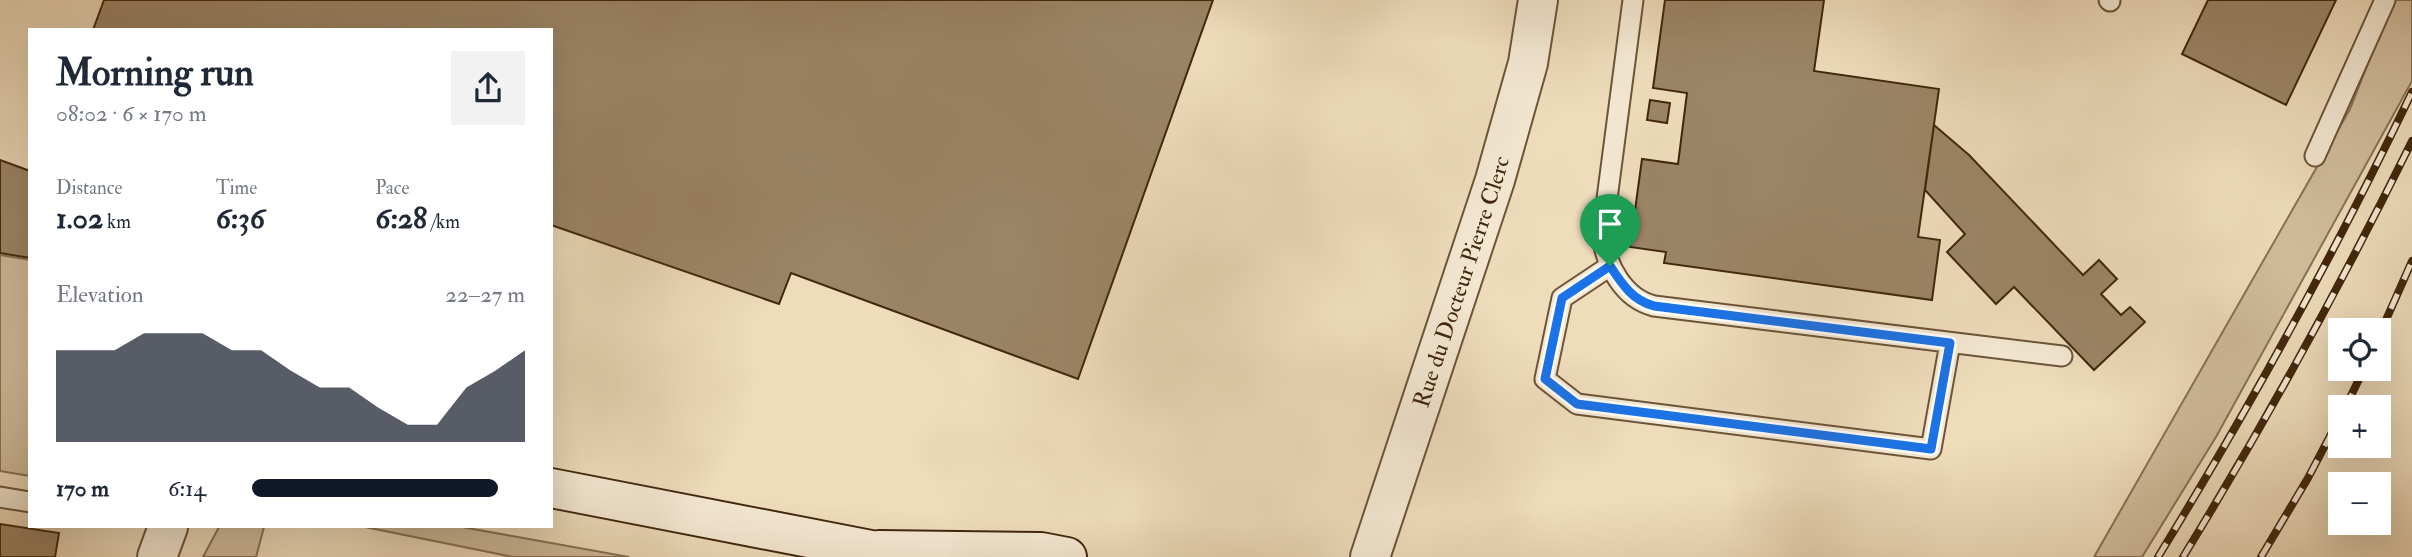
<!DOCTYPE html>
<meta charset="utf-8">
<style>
:root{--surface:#fff;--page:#f2f2f3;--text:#1f2937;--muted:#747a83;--accent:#111827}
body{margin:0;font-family:"IM FELL Double Pica",serif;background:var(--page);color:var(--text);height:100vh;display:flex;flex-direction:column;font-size:26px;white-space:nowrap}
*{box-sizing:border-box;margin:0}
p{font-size:23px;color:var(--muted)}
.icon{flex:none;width:38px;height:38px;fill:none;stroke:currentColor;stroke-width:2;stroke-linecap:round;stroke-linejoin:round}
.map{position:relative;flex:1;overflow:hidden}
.panel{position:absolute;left:28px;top:28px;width:525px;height:500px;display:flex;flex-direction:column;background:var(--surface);border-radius:0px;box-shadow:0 7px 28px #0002}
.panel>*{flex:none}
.tools{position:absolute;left:2328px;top:318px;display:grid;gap:14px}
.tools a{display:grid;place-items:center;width:63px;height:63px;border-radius:0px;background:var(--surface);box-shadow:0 7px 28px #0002;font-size:35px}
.pin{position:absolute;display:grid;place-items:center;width:60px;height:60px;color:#fff;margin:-72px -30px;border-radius:50% 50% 50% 0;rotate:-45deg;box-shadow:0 0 7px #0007}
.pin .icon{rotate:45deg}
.round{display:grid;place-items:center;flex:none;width:74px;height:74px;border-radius:0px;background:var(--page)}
.headline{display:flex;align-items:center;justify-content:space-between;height:119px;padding:0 28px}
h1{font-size:38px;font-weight:700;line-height:52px}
.stats{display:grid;grid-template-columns:repeat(3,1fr);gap:10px;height:119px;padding:7px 28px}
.stats div{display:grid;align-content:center}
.stats b{font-size:30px;font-weight:700}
.stats small{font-size:19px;font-weight:400}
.stats p{font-size:19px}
.chart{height:196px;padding:14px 28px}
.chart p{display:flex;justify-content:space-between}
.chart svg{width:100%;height:126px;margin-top:7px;fill:var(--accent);opacity:.7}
ul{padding:0 28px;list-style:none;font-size:23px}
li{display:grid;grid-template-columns:112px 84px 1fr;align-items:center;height:52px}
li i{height:18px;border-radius:9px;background:var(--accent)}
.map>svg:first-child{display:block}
.green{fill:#d1bd9d;stroke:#897255;stroke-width:2}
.building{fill:#9b8567;stroke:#41270d;stroke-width:2}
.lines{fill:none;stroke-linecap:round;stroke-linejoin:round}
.service-casing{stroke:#6c5438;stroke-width:23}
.minor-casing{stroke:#6c5438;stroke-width:42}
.tertiary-casing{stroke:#6c5438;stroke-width:42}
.secondary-casing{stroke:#41270d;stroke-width:42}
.service{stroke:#f4e8d3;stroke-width:19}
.minor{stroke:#f4e8d3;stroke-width:38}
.tertiary{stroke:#f4e8d3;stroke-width:38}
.secondary{stroke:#f4e8d3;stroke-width:38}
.rail-casing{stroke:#41270d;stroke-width:8}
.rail{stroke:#f4e8d3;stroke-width:5;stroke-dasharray:16;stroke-linecap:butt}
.route-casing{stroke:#fff;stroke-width:14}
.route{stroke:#1a73e8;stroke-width:9}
.labels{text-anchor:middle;stroke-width:5;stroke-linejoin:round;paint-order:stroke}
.street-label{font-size:23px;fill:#41270d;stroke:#f4e8d3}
</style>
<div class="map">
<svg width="2412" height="557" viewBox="0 0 2412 557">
<rect width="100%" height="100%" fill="#eedcbb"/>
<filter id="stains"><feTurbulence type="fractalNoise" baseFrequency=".00286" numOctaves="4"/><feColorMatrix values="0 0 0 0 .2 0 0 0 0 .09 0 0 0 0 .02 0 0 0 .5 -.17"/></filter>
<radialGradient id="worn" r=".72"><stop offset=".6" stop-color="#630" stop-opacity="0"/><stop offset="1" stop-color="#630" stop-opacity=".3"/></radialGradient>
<!-- green -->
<path class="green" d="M2393,0H2412V81L2216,437L2142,557H2094L2350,109Z
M0,255L30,260V476L0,471Z
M219,527H264L256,557H203Z
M365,527H462L629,557H513Z"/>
<!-- building -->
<path class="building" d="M104,0H1213L1078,379L791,273L779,304L551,225V30H93Z
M1665,0H1824L1814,71L1939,89L1918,237L1940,240L1932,300L1664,263L1666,252L1630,247L1642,159L1678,164L1687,93L1653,88Z
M2208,0H2336L2286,105L2182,54Z
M1650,100L1670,103L1667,123L1647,120Z
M1934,125L1969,155L2083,275L2099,260L2117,279L2101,294L2121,315L2130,307L2145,322L2094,370L2014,287L1996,304L1947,252L1965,234L1925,190Z
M0,160L30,171V258L0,253Z
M0,524L59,533L55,557H0Z"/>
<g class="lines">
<!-- service casing -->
<g class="service-casing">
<path id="service" d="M1633,0L1602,237C1607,266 1623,298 1654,306L2062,356
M2109,0L2110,1
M2315,156L2385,0
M1610,266L1562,298L1545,379L1577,404L1931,449L1950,343
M0,497L30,502"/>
</g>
<!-- minor casing -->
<g class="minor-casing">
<g id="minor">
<path id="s1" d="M1370,557L1495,180L1528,63L1538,0"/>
</g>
</g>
<!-- tertiary casing -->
<g class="tertiary-casing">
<path id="tertiary" d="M157,557L168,527"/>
</g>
<!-- secondary casing -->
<g class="secondary-casing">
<path id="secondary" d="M551,488L907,557
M879,550L1041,552L1067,557"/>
</g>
<!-- service -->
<use href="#service" class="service"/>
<!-- minor -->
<use href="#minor" class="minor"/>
<!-- tertiary -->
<use href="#tertiary" class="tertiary"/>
<!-- secondary -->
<use href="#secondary" class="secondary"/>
<!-- rail casing -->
<g class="rail-casing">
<path id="rail" d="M2378,338L2412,261
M2345,408L2364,369
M2158,557C2250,407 2336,251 2412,92
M2183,557C2266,422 2342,283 2412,141
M2261,557L2308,478L2340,417"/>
</g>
<!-- rail -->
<use href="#rail" class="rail"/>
</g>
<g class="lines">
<!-- route casing -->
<g class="route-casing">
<path id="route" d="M1610,266C1622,284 1632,300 1654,306L1950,343L1931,449L1577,404L1545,379L1562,298Z"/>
</g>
<!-- route -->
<use href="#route" class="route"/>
</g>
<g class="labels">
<!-- street labels -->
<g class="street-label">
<text dy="8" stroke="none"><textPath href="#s1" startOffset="290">Rue du Docteur Pierre Clerc</textPath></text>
</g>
</g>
<rect width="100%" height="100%" filter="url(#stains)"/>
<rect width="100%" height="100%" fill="url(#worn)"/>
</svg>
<div class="tools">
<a><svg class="icon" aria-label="locate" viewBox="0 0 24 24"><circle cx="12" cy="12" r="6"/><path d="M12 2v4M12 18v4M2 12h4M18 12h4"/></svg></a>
<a>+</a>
<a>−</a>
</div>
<div class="pin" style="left:1610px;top:266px;background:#1e9e55"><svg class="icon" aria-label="arrive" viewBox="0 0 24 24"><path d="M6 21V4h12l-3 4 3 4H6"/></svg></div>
<section class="panel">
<div class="headline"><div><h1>Morning run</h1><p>08:02 · 6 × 170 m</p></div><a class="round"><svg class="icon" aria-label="share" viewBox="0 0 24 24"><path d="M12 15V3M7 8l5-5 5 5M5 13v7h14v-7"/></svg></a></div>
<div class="stats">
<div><p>Distance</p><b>1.02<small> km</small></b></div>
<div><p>Time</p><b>6:36</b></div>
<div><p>Pace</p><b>6:28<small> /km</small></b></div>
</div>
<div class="chart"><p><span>Elevation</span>22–27 m</p>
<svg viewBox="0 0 160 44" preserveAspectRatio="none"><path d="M0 44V12L10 12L20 12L30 6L40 6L50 6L60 12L70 12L80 19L90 25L100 25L110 32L120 38L130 38L140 25L150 19L160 12V44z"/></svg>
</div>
<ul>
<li><b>170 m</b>6:14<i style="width:90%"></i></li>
</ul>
</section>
</div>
